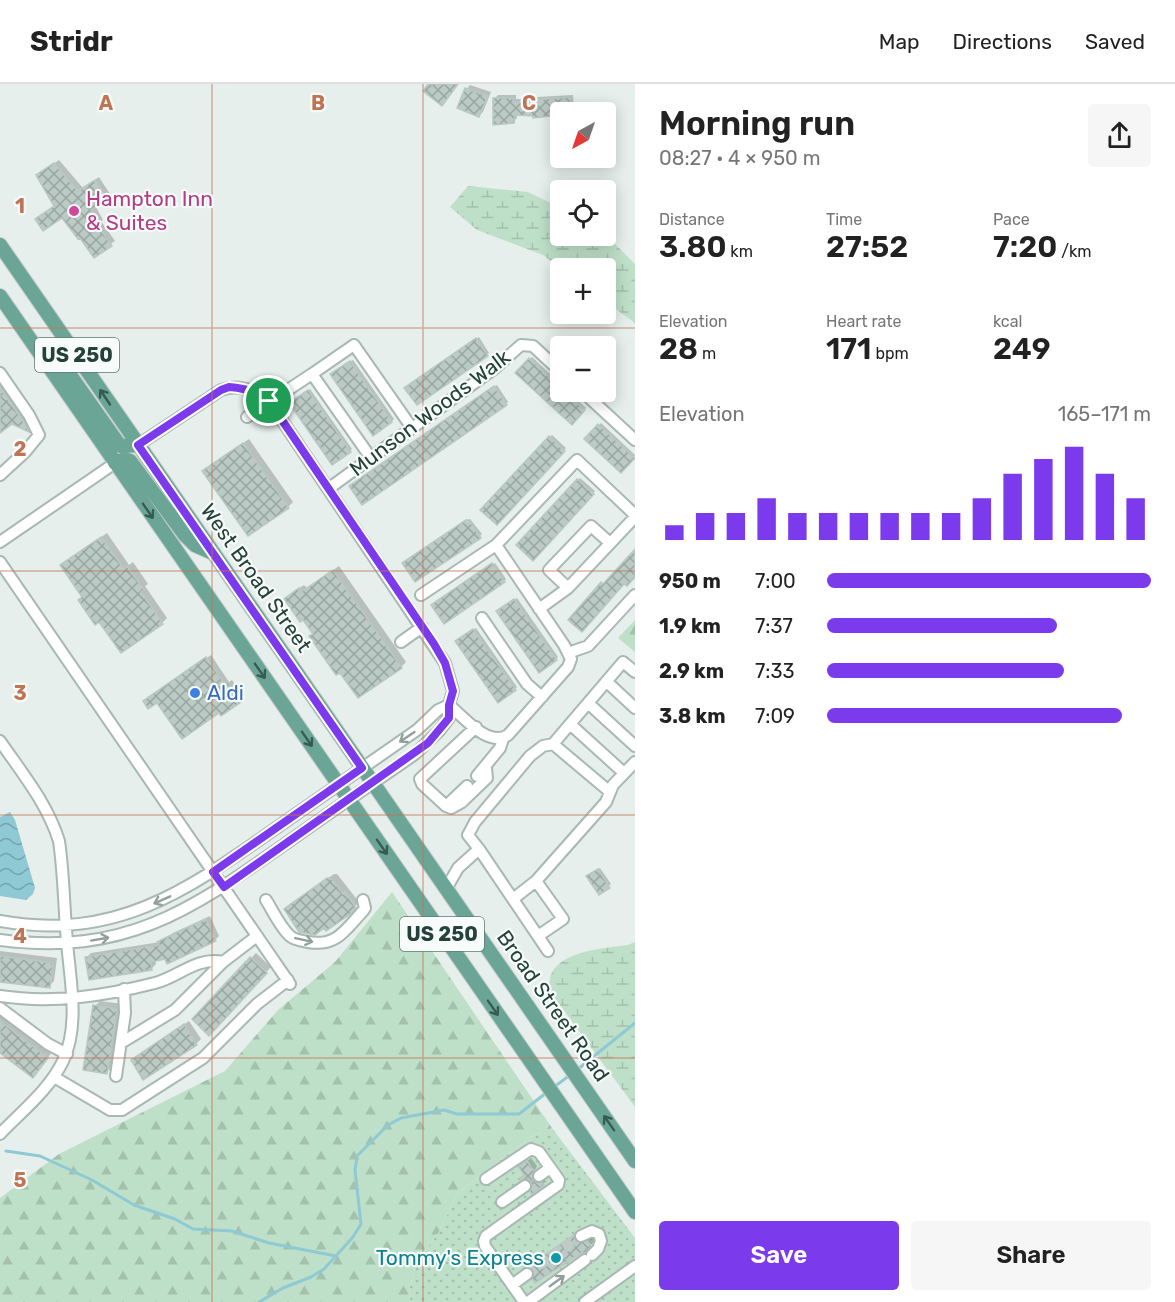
<!DOCTYPE html>
<meta charset="utf-8">
<style>
:root{--surface:#fff;--page:#f6f6f6;--text:#222;--muted:#767676;--line:#e0e0e0;--accent:#7c3aed}
body{margin:0;font-family:Rubik,sans-serif;background:var(--page);color:var(--text);height:100vh;display:flex;flex-direction:column;font-size:22px;white-space:nowrap}
*{box-sizing:border-box;margin:0}
p{font-size:20px;color:var(--muted)}
.icon{flex:none;width:33px;height:33px;fill:none;stroke:currentColor;stroke-width:2;stroke-linecap:round;stroke-linejoin:round}
.map{position:relative;flex:1;overflow:hidden}
.sheet{display:flex;flex-direction:column;background:var(--surface);width:540px}
.sheet>*{flex:none}
.needle{width:39px;rotate:220deg}
.buttons{position:absolute;left:550px;top:18px;display:grid;gap:12px}
.buttons a{display:grid;place-items:center;width:66px;height:66px;border-radius:6px;background:var(--surface);box-shadow:0 3px 15px #0003;font-size:30px}
.pin{position:absolute;display:grid;place-items:center;width:51px;height:51px;color:#fff;margin:-26px;border:3px solid #fff;border-radius:50%;box-shadow:0 2px 6px #0007}
.round{display:grid;place-items:center;flex:none;width:63px;height:63px;border-radius:6px;background:var(--page)}
.overview{display:flex;align-items:center;justify-content:space-between;height:102px;padding:0 24px}
h1{font-size:33px;font-weight:600;line-height:45px}
.figures{display:grid;grid-template-columns:repeat(3,1fr);gap:9px;height:102px;padding:6px 24px}
.figures div{display:grid;align-content:center}
.figures b{font-size:30px;font-weight:600}
.figures small{font-size:16px;font-weight:400}
.figures p{font-size:16px}
.chart{height:168px;padding:12px 24px}
.chart p{display:flex;justify-content:space-between}
.chart svg{width:100%;height:108px;margin-top:6px;stroke:var(--accent);stroke-width:6}
.cta{display:flex;gap:12px;margin-top:auto;padding:12px 24px}
.cta a{flex:1;height:69px;border-radius:6px;background:var(--accent);color:#fff;font-size:24px;font-weight:600;line-height:69px;text-align:center}
.cta a+a{background:var(--page);color:var(--text)}
ul{padding:0 24px;list-style:none;font-size:20px}
li{display:grid;grid-template-columns:96px 72px 1fr;align-items:center;height:45px}
li i{height:15px;border-radius:8px;background:var(--accent)}
header{display:flex;align-items:center;gap:36px;box-sizing:border-box;height:84px;padding:0 30px;background:var(--surface);border-bottom:2px solid var(--line)}
header strong{font-size:28px}
nav{display:flex;gap:33px;margin-inline-start:auto;font-size:21px}
main{display:flex;flex:1;min-height:0}
.map>svg:first-child{display:block}
.grass{fill:url(#grass-dots)}
.forest{fill:url(#forest-firs)}
.wetland{fill:url(#wetland-marsh)}
.water{fill:url(#water-waves)}
.shadow{fill:#0003}
.lines{fill:none;stroke-linecap:round;stroke-linejoin:round}
.stream{stroke:#8ec9d4;stroke-width:3}
.building{fill:url(#building-cross-hatch);stroke:#b8c9c2;stroke-width:1.5}
.minor-tunnel{stroke:#bfccc8;stroke-width:10;stroke-dasharray:10 5;stroke-linecap:butt}
.minor-casing{stroke:#a8b8b2;stroke-width:14}
.major-casing{stroke:#c2cac8;stroke-width:16}
.minor{stroke:#fff;stroke-width:10}
.major{stroke:#6aa596;stroke-width:14}
.oneway{stroke:#365b51}
.oneway2{stroke:#92a09c}
.route-casing{stroke:#fff;stroke-width:12}
.route{stroke:#7c3aed;stroke-width:8}
.grid{fill:none;stroke:#c07456;stroke-width:1.5;stroke-opacity:0.55}
.hotel-dot{fill:#d1479c;stroke:#f7fbf9;stroke-width:2}
.shop-dot{fill:#3f7fe0;stroke:#f7fbf9;stroke-width:2}
.culture-dot{fill:#0f9aa8;stroke:#f7fbf9;stroke-width:2}
.labels{text-anchor:middle;stroke-width:4.5;stroke-linejoin:round;paint-order:stroke}
.shield{fill:#f7fbf9;stroke:#637a73;stroke-width:1.5}
.shield-label{font-size:20px;font-weight:bold;fill:#24423a}
.hotel-label{font-size:21px;fill:#b23c85;stroke:#f7fbf9;text-anchor:start}
.street-label{font-size:21px;fill:#24423a;stroke:#f7fbf9}
.shop-label{font-size:21px;fill:#366cbe;stroke:#f7fbf9;text-anchor:start}
.culture-label{font-size:21px;fill:#0d838f;stroke:#f7fbf9;text-anchor:end}
.grid-label{font-size:20px;text-anchor:middle;font-weight:bold;fill:#c07456;stroke:#f7fbf9;stroke-width:4.5;stroke-linejoin:round;paint-order:stroke}
</style>
<header>
<strong>Stridr</strong>
<nav><a>Map</a><a>Directions</a><a>Saved</a></nav>
</header>
<main>
<div class="map">
<svg width="635" height="1218" viewBox="0 0 635 1218">
<defs>
<pattern id="grass-dots" width="8" height="8" patternUnits="userSpaceOnUse" patternTransform="scale(1.5)"><rect width="8" height="8" fill="#bfe0c8"/><path d="M2 2h.1M6 6h.1" fill="none" stroke="#a4c1ad" stroke-width="1.8" stroke-linecap="round"/></pattern>
<pattern id="forest-firs" width="22" height="20" patternUnits="userSpaceOnUse" patternTransform="scale(1.5)"><rect width="22" height="20" fill="#bfe0c8"/><path d="M5 1l3.5 6h-7zM16 11l3.5 6h-7z" fill="#a4c1ad"/></pattern>
<pattern id="wetland-marsh" width="20" height="14" patternUnits="userSpaceOnUse" patternTransform="scale(1.5)"><rect width="20" height="14" fill="#bfe0c8"/><path d="M1 5h8M5 5V1M11 12h8M15 12V8" fill="none" stroke="#a4c1ad"/></pattern>
<pattern id="water-waves" width="16" height="10" patternUnits="userSpaceOnUse" patternTransform="scale(1.5)"><rect width="16" height="10" fill="#8ec9d4"/><path d="M0 5q4-4 8 0t8 0" fill="none" stroke="#74a5ad"/></pattern>
<pattern id="building-cross-hatch" width="8" height="8" patternUnits="userSpaceOnUse" patternTransform="scale(1.5)"><rect width="8" height="8" fill="#bbcac4"/><path d="M0 0l8 8M0 8l8-8" fill="none" stroke="#98a6a0"/></pattern>
</defs>
<rect width="100%" height="100%" fill="#e6efeb"/>
<!-- grass -->
<path class="grass" d="M552,1044L635,1154V1218H410L409,1206L417,1177L439,1148L457,1110L530,1053Z"/>
<!-- forest -->
<path class="forest" d="M635,536V568L618,554Z
M392,808L552,1044L530,1053L457,1110L439,1148L417,1177L409,1206L410,1218H0V1114L59,1070L225,987L278,926L335,878Z"/>
<!-- wetland -->
<path class="wetland" d="M468,102L528,108L561,124V152L606,151L635,180V239L606,218V184L561,185L543,171L477,146L450,123Z
M635,858V1023L551,909C550,905 549,899 550,895C555,867 606,864 628,861Z"/>
<!-- water -->
<path class="water" d="M10,728L15,736L35,804L33,810L26,816L0,812V733Z"/>
<!-- shadow -->
<path class="shadow" d="M470,1L491,8L483,28L479,31L467,5Z
M498,11H516V15H535L537,13L573,11L574,28H561V33H559L558,30H517V34L514,37L495,14Z
M59,76L83,104L99,93L110,110L95,121L103,136L101,137L115,157L94,172L55,121L38,91Z
M479,253L489,269L417,319L408,302Z
M532,273L561,300V308H569L586,324L572,339L517,289Z
M353,276L394,335L392,337L334,288Z
M0,297L32,344L29,347L12,339L0,347Z
M497,301L508,318L506,320L353,400Z
M310,305L352,365L350,367L293,317Z
M601,339L635,371L621,387L586,355Z
M552,351L566,364L497,439L483,426Z
M249,355L293,418L288,423L209,382Z
M580,394L595,407L533,475L519,461Z
M470,435L482,450L480,452L406,477Z
M107,449L129,481L133,478L148,500L145,502L167,534L162,539L83,513L67,477Z
M495,479L506,495L504,497L435,519Z
M339,482L406,578L401,583L314,550L304,534L291,510L304,501L307,504Z
M517,514L558,573L556,575L500,525Z
M476,544L517,603L515,605L459,555Z
M211,571L229,598L232,596L244,613L240,617L220,627L149,614Z
M600,784L611,800L599,809L590,790Z
M334,790H337L359,818L348,830L290,820Z
M210,832L219,852L215,856L155,876L156,880L151,885L86,874L91,869L160,858L173,849Z
M0,867L57,874L54,897L49,902L0,896Z
M256,869L271,883L209,950L194,935Z
M100,917L122,920L112,983L107,988L95,922Z
M0,928L52,968L38,987L0,967Z
M189,937L201,955L196,960L133,976Z
M531,1074L537,1082L534,1088L536,1092L541,1096L547,1097L532,1108L534,1102L532,1096L526,1090L524,1079Z
M579,1148L582,1154L593,1153L595,1156L590,1162L536,1190L527,1174L535,1168L540,1175Z"/>
<g class="lines">
<!-- stream -->
<path class="stream" d="M578,985L635,939
M554,1003L570,991
M6,1067L40,1072L92,1096L134,1121L175,1135L193,1145L232,1147L269,1159L336,1172
M259,1218L283,1204L311,1193L324,1185L353,1153L361,1140L355,1086L357,1072L388,1041L401,1034L444,1026L457,1030H519L546,1009"/>
</g>
<!-- building -->
<path class="building" d="M428,0H458L442,22L423,7Z
M465,4L488,12L479,33L457,24Z
M570,13L571,28H561V31L533,34V32L515,31L514,39L493,41V14H513V18H532V16Z
M54,79L78,107L95,96L107,115L91,126L100,141L98,142L112,162L94,174L80,154L78,155L62,134L43,147L35,135L54,122L36,91Z
M476,254L488,272L417,321L404,304Z
M529,274L561,304V308H565L585,326L572,341L515,289Z
M350,277L392,338L373,352L330,290Z
M494,302L507,321L362,421L349,402Z
M0,304L25,340L29,348L12,340L0,349Z
M308,306L351,368L332,381L289,319Z
M598,340L635,374L621,389L584,355Z
M549,352L565,367L497,441L480,426Z
M243,359L289,424L248,452L202,387Z
M577,395L594,410L533,477L516,461Z
M466,436H469L481,454L415,498L402,479Z
M101,453L124,485L127,482L144,506L141,508L163,540L121,569L99,538L95,541L78,516L82,513L60,481Z
M635,465V493L627,502L624,500L582,548L568,536L601,498L603,500Z
M492,479L505,498L444,540L431,521Z
M333,486L402,584L358,614L340,589L336,591L309,552L313,550L303,536L300,538L284,515L299,504L301,508Z
M514,515L557,576L539,589L496,527Z
M473,545L516,606L498,619L455,557Z
M206,573L225,600L228,598L241,618L221,632L219,629L182,655L157,619L148,625L143,617Z
M598,785L610,804L599,811L586,792Z
M327,794L332,795L343,810L345,808L356,824L349,831L326,847L324,844L315,851L299,848L284,825Z
M206,835L216,857L167,880L165,875L151,878L152,886L89,896L85,873L159,861L157,858L167,853Z
M0,872L53,879L50,904L0,898Z
M250,873L267,889L209,952L192,935Z
M93,921L117,925L107,990L83,986Z
M0,937L48,974L33,994L0,969Z
M184,940L197,961L143,996L131,976Z
M527,1077L534,1087L532,1092L533,1096L537,1099H542L544,1101L532,1110L530,1108L532,1102L531,1097L520,1094L524,1091L518,1082Z
M574,1151L577,1158L587,1157L591,1162L585,1169H581L535,1199L532,1195L534,1190L533,1186L529,1183H524L520,1178L529,1172L534,1178Z"/>
<g class="lines">
<!-- minor-tunnel -->
<path class="minor-tunnel" d="M527,1190L581,1152"/>
<!-- minor casing -->
<g class="minor-casing">
<path id="minor" d="M0,289L29,331L39,351L25,368L0,391
M583,308L635,356
M247,333L312,290
M371,374L312,290L354,261L412,344
M328,405L495,284L521,261L533,262L561,288
M0,458L115,379
M0,478L290,900
M568,504L549,486L591,442L610,459
M421,511L496,461L577,376L635,431
M539,525L568,504L635,433
M482,534L527,600L542,613
M401,558L422,543
M568,569L588,562L635,511
M607,598L635,624
M588,619L635,662
M449,621C464,633 488,664 508,651L568,583L571,575L564,561L496,461
M570,640L624,689
M476,643L420,695L422,700L446,722L451,724L462,718L487,694L486,684
M0,657C22,689 47,719 59,757C64,791 64,825 67,858C70,896 80,941 63,977C49,1006 22,1027 0,1050
M477,692L500,664L503,655
M610,708L553,660L623,578L635,588
M446,722L467,702
M479,765L468,751L475,738L530,672L543,662L553,660
M536,797L606,718L613,701L635,678
M446,805L458,784L479,765L548,867
M513,815L536,797L563,835L538,852
M266,816C273,827 280,843 290,852C294,856 303,857 308,858C337,863 345,846 363,827L365,824L363,816
M0,837C117,858 189,805 279,742C325,710 371,678 417,646L438,626L449,621
M0,856C126,872 189,827 288,758C330,728 373,699 415,670L439,647L449,634V621L453,607L445,579L269,317C256,306 238,300 221,306L138,361
M0,912C52,920 104,912 155,899C178,893 198,872 223,878
M0,924L48,960L67,970
M121,959L175,926L223,878L257,852
M116,992L125,929L124,905
M54,993L110,1026H122L203,974L257,920L288,896
M539,1092L550,1084
M486,1095L531,1065L539,1068L559,1096L558,1101L486,1152L484,1157L485,1162L524,1218
M502,1118L525,1102
M581,1152L592,1147L599,1150L601,1157L598,1165L592,1171
M512,1201L527,1190
M528,1218L585,1176
M585,1218L635,1182"/>
</g>
<!-- major casing -->
<g class="major-casing">
<path id="major" d="M0,161L635,1077
M0,212L635,1128
M38,263L58,274L120,362L138,361
M115,379L125,375L130,377L185,451L195,461L213,469"/>
</g>
<!-- minor -->
<use href="#minor" class="minor"/>
<!-- major -->
<use href="#major" class="major"/>
</g>
<!-- one-way arrows -->
<defs><path id="oneway-shaft" d="M-6 0H5M1.5-3L5.5 0L1.5 3" fill="none" stroke-width="1.6" stroke-linecap="round" stroke-linejoin="round" transform="scale(1.5)"/></defs>
<g class="oneway">
<use href="#oneway-shaft" transform="translate(105 313) rotate(-124)"/>
<use href="#oneway-shaft" transform="translate(148 427) rotate(55)"/>
<use href="#oneway-shaft" transform="translate(260 587) rotate(55)"/>
<use href="#oneway-shaft" transform="translate(307 655) rotate(55)"/>
<use href="#oneway-shaft" transform="translate(382 763) rotate(55)"/>
<use href="#oneway-shaft" transform="translate(493 924) rotate(55)"/>
<use href="#oneway-shaft" transform="translate(609 1039) rotate(-125)"/>
</g>
<g class="oneway2">
<use href="#oneway-shaft" transform="translate(407 653) rotate(146)"/>
<use href="#oneway-shaft" transform="translate(162 816) rotate(156)"/>
<use href="#oneway-shaft" transform="translate(100 855) rotate(-10)"/>
<use href="#oneway-shaft" transform="translate(304 856) rotate(12)"/>
<use href="#oneway-shaft" transform="translate(557 1197) rotate(-36)"/>
</g>
<g class="lines">
<!-- route casing -->
<g class="route-casing">
<path id="route" d="M229,303C244,304 257,307 269,317L434,560L445,579L453,607L449,621V634L428,659L224,803L213,788L362,684L138,361L221,306Z"/>
</g>
<!-- route -->
<use href="#route" class="route"/>
</g>
<!-- grid -->
<path class="grid" d="M212,0V1218M423,0V1218M0,244H635M0,487H635M0,731H635M0,974H635"/>
<!-- markers -->
<circle class="hotel-dot" cx="74" cy="127" r="6"/>
<circle class="shop-dot" cx="195" cy="609" r="6"/>
<circle class="culture-dot" cx="556" cy="1174" r="6"/>
<g class="labels">
<!-- shield labels -->
<g class="shield">
<rect x="35" y="254" width="84" height="34" rx="4.5"/>
<rect x="400" y="833" width="84" height="34" rx="4.5"/>
</g>
<g class="shield-label">
<text x="77" y="278">US 250</text>
<text x="442" y="857">US 250</text>
</g>
<!-- hotel labels -->
<g class="hotel-label">
<text x="86" y="122">Hampton Inn<tspan x="86" dy="24">&amp; Suites</tspan></text>
</g>
<!-- street labels -->
<g class="street-label">
<text transform="translate(430 329) rotate(-37)" y="7">Munson Woods Walk</text>
<text transform="translate(256 494) rotate(55)" y="7">West Broad Street</text>
<text transform="translate(553 922) rotate(55)" y="7">Broad Street Road</text>
</g>
<!-- shop labels -->
<g class="shop-label">
<text x="207" y="616">Aldi</text>
</g>
<!-- culture labels -->
<g class="culture-label">
<text x="544" y="1181">Tommy's Express</text>
</g>
</g>
<g class="grid-label">
<text x="106" y="26">A</text>
<text x="318" y="26">B</text>
<text x="529" y="26">C</text>
<text x="20" y="129">1</text>
<text x="20" y="372">2</text>
<text x="20" y="616">3</text>
<text x="20" y="859">4</text>
<text x="20" y="1103">5</text>
</g>
</svg>
<div class="buttons">
<a><svg class="needle" viewBox="-14 -14 28 28"><path d="M0-13l5 13h-10z" fill="#e53935"/><path d="M0 13l5-13h-10z" fill="#767676"/></svg></a>
<a><svg class="icon" aria-label="locate" viewBox="0 0 24 24"><circle cx="12" cy="12" r="6"/><path d="M12 2v4M12 18v4M2 12h4M18 12h4"/></svg></a>
<a>+</a>
<a>−</a>
</div>
<div class="pin" style="left:269px;top:317px;background:#1e9e55"><svg class="icon" aria-label="arrive" viewBox="0 0 24 24"><path d="M6 21V4h12l-3 4 3 4H6"/></svg></div>
</div>
<section class="sheet">
<div class="overview"><div><h1>Morning run</h1><p>08:27 · 4 × 950 m</p></div><a class="round"><svg class="icon" aria-label="share" viewBox="0 0 24 24"><path d="M12 15V3M7 8l5-5 5 5M5 13v7h14v-7"/></svg></a></div>
<div class="figures">
<div><p>Distance</p><b>3.80<small> km</small></b></div>
<div><p>Time</p><b>27:52</b></div>
<div><p>Pace</p><b>7:20<small> /km</small></b></div>
</div>
<div class="figures">
<div><p>Elevation</p><b>28<small> m</small></b></div>
<div><p>Heart rate</p><b>171<small> bpm</small></b></div>
<div><p>kcal</p><b>249</b></div>
</div>
<div class="chart"><p><span>Elevation</span>165–171 m</p>
<svg viewBox="0 0 160 44" preserveAspectRatio="none"><path d="M5 44V38M15 44V33M25 44V33M35 44V27M45 44V33M55 44V33M65 44V33M75 44V33M85 44V33M95 44V33M105 44V27M115 44V17M125 44V11M135 44V6M145 44V17M155 44V27"/></svg>
</div>
<ul>
<li><b>950 m</b>7:00<i style="width:100%"></i></li>
<li><b>1.9 km</b>7:37<i style="width:71%"></i></li>
<li><b>2.9 km</b>7:33<i style="width:73%"></i></li>
<li><b>3.8 km</b>7:09<i style="width:91%"></i></li>
</ul>
<div class="cta"><a>Save</a><a>Share</a></div>
</section>
</main>
